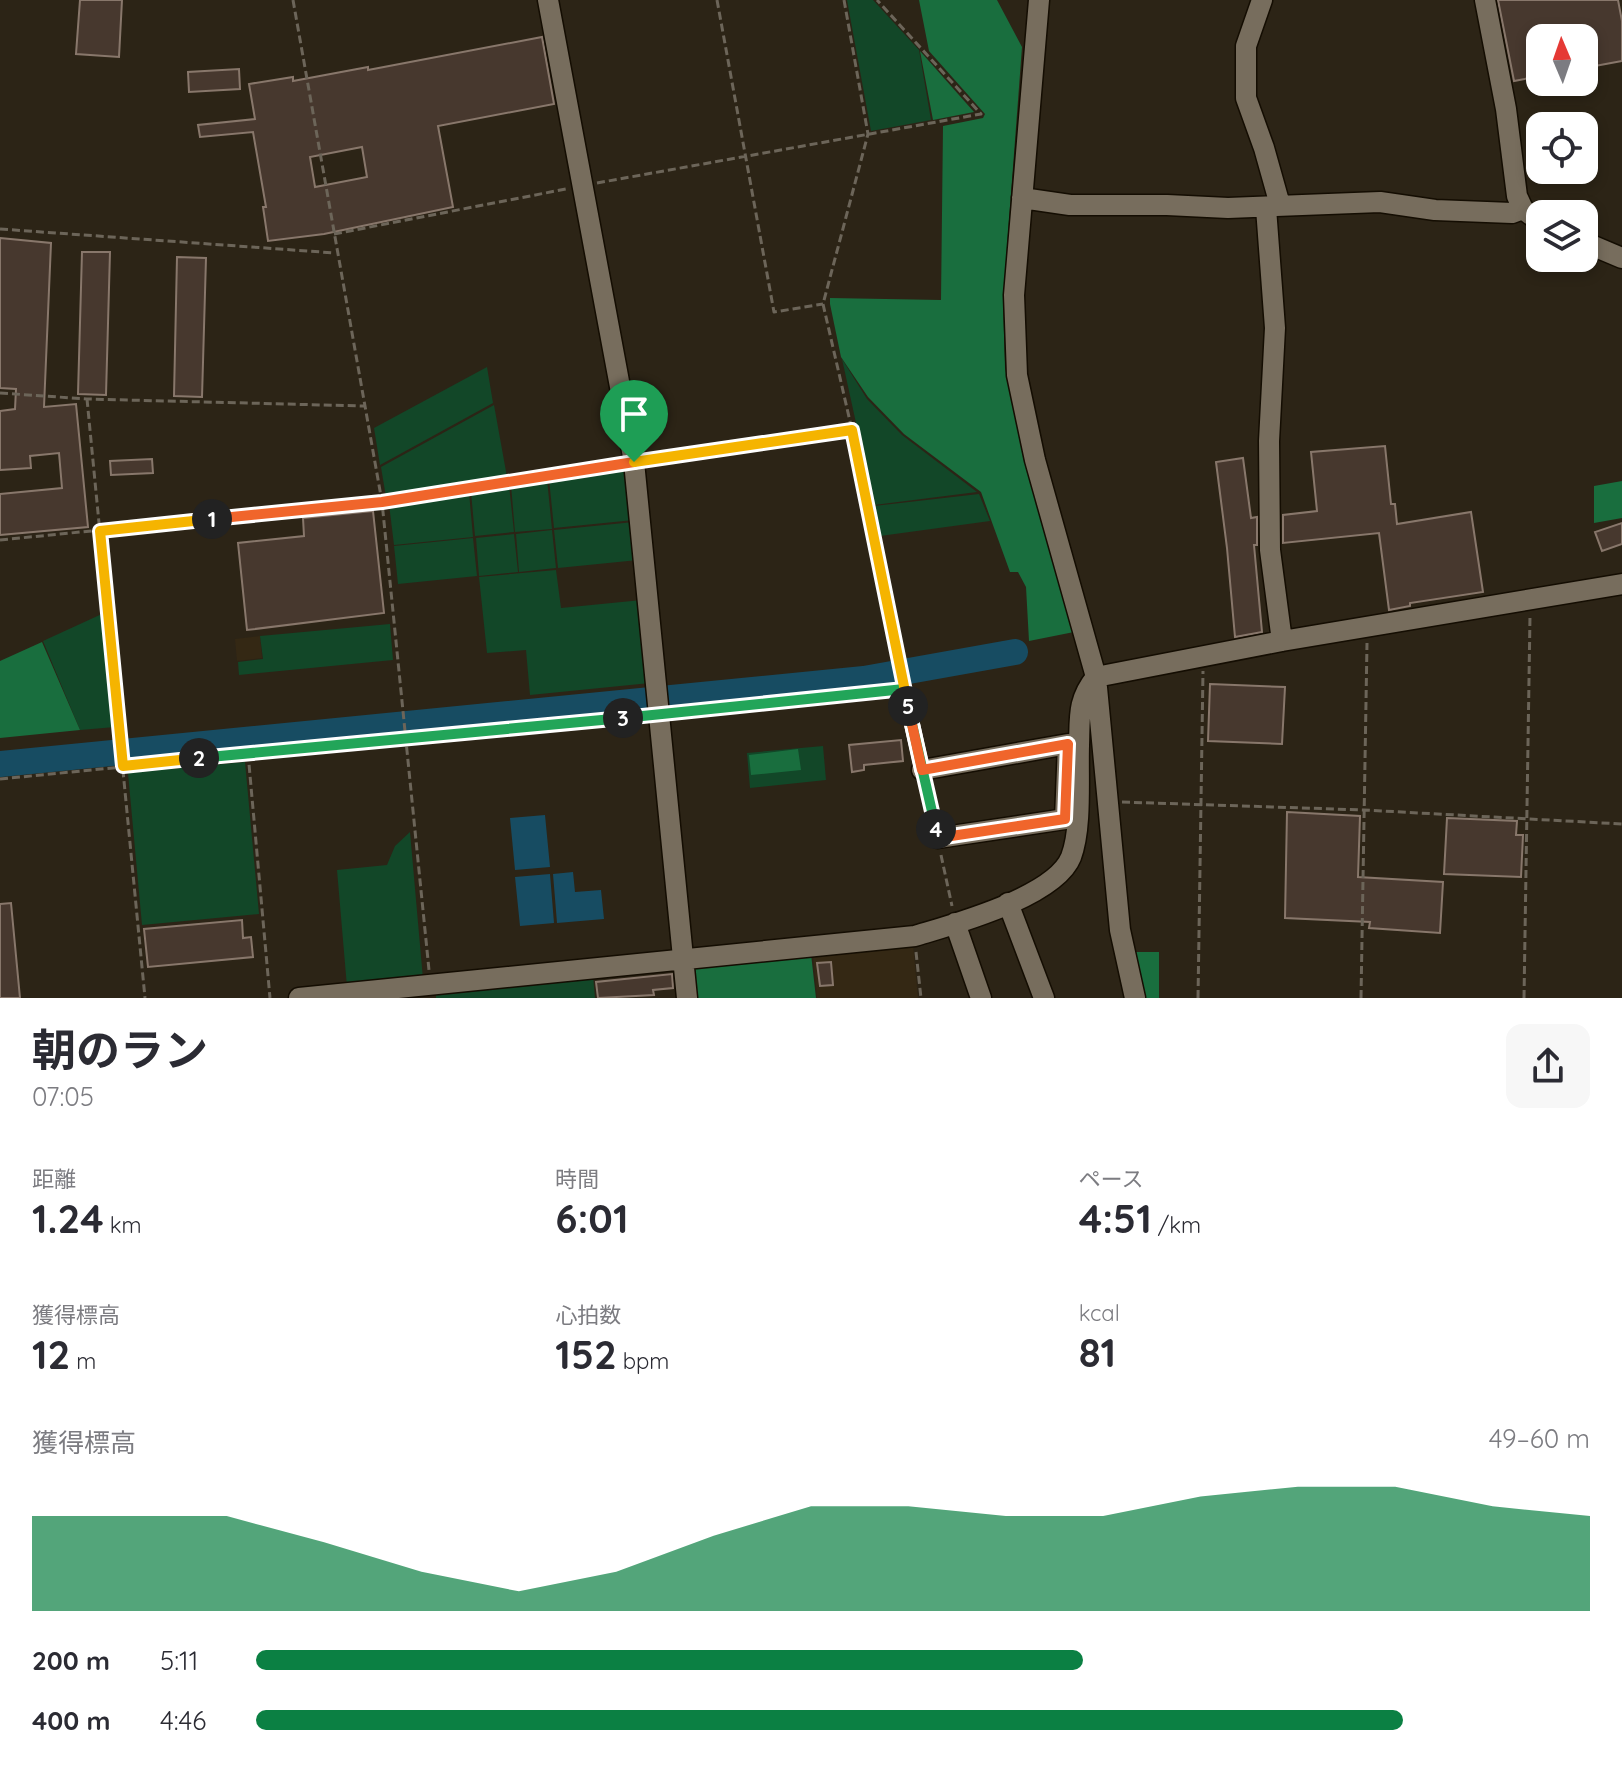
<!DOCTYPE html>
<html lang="ja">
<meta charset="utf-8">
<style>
:root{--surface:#fff;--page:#f7f7f7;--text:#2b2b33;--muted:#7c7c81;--accent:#0b8043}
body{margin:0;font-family:Quicksand,"Noto Sans JP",sans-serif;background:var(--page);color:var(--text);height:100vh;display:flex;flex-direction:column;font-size:30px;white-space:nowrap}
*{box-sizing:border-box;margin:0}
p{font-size:26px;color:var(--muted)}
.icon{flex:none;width:44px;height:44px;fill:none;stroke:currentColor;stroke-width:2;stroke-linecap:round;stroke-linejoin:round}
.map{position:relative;height:998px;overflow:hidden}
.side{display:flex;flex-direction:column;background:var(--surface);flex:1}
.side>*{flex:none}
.needle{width:52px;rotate:358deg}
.buttons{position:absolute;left:1526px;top:24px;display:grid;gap:16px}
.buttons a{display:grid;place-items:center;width:72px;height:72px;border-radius:16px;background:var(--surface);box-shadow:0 4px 12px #0003;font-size:40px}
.pin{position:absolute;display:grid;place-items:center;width:68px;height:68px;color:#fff;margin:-82px -34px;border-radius:50% 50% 50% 0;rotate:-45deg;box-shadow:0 0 8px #0007}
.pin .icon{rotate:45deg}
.km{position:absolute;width:40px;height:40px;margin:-20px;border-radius:50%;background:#222;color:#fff;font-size:22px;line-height:40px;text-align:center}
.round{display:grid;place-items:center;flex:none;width:84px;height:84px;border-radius:16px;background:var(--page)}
.head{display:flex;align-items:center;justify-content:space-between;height:136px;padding:0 32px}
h1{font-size:44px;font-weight:700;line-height:60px}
.metrics{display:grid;grid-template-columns:repeat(3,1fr);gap:12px;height:136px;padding:8px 32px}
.metrics div{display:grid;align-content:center}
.metrics b{font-size:40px;font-weight:700}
.metrics small{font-size:22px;font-weight:400}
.metrics p{font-size:22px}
.chart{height:224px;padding:16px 32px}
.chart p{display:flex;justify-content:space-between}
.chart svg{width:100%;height:144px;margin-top:8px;fill:var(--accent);opacity:.7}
ul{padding:0 32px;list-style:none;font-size:26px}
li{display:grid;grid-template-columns:128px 96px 1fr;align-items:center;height:60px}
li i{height:20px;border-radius:10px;background:var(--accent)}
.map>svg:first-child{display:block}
.built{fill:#342814}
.green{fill:#124728}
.forest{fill:#196e3e}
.water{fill:#174c62}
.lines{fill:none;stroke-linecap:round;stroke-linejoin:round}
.river{stroke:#174c62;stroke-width:26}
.building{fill:#47382e;stroke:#88776b;stroke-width:2;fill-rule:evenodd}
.minor-casing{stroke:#140d02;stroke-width:23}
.path{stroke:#6c6559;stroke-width:3;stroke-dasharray:8 4;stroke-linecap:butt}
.minor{stroke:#776d5d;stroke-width:20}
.split-1-casing{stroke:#fff;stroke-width:16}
.split-2-casing{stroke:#fff;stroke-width:16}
.split-3-casing{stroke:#fff;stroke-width:16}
.split-4-casing{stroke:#fff;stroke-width:16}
.split-5-casing{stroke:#fff;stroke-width:16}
.split-6-casing{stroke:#fff;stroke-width:16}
.split-1{stroke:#f0652b;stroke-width:10}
.split-2{stroke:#f5b400;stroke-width:10}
.split-3{stroke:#22a559;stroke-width:10}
.split-4{stroke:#22a559;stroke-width:10}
.split-5{stroke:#f0652b;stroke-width:10}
.split-6{stroke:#f5b400;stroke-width:10}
</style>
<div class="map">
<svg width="1622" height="998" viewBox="0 0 1622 998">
<rect width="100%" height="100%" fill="#2c2416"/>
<!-- built -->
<path class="built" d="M260,636L262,658L237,661L235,639Z
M913,944L918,998H817L813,954Z"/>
<!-- green -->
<path class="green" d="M847,0H873L919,50L931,120L871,131Z
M842,359L867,399L902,435L977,492L874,505Z
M487,367L493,403L380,465L374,428Z
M494,405L507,477L386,497L381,467Z
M628,466L634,520L554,528L549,479Z
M547,479L552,529L515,532L511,485Z
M509,485L514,532L475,536L471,492Z
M469,492L473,537L394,545L389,504Z
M979,494L990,521L880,536L874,506Z
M634,522L638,560L558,568L554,530Z
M552,530L556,568L519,572L516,534Z
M514,534L518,572L479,576L476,538Z
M473,538L477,576L398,584L394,546Z
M556,570L561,608L642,600L650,683L530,695L526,650L487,653L479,577Z
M104,613L115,727L80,730L43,641Z
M390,624L393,660L239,675L238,662L263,659L260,636Z
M823,746L826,780L750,788L747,753Z
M245,762L259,914L142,925L128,773Z
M410,832L423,979L347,987L337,870L387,865L395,846Z
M593,976L595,998H436V992Z"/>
<!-- forest -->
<path class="forest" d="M919,0H997L1022,47L1003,300L1005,368L1019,435L1074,632L1029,641L1026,587L1018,572H1010L981,492L904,434L868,397L841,357L830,304V298L941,300L943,126L983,118L985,114L929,51Z
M920,51L974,112L933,120Z
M1622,481V518L1594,523V486Z
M42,642L80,730L0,738V661Z
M798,749L801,770L751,775L749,755Z
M1132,952H1159V998H1142Z
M811,954L816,998H692L689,967Z"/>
<!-- water -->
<path class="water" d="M545,815L550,867L515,870L510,818Z
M573,872L575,892L601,890L604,919L557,923L553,874Z
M550,874L554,923L520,926L515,877Z"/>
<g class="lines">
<!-- river -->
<path class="river" d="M0,764L864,679L1015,652"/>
</g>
<!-- building -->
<path class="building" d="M80,0H122L119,57L76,54Z
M1498,0H1618L1622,21V61L1584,68V38H1540V76L1514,81Z
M542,37L554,104L438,126L453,207L324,234L268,241L263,207H266L253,132L200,137L198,125L255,119L249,84L293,77V81L368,67V70ZM362,147L367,177L315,187L310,157Z
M239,69L240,89L189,92L188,72Z
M0,238L51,243L44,407L76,404L88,527L0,535V494L62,488L59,453L30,456L31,468L0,470V411L15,409L16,389L0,388Z
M82,252H110L106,395L78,394Z
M177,257L206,258L202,397L174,396Z
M1385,446L1391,504H1395L1397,524L1471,512L1483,592L1410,603V606L1389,610L1379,533L1283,543V515L1317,511L1311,452Z
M1243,458L1251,518L1257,517V545H1254L1262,632L1235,637L1227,548L1216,462Z
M152,459L153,473L111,475L110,461Z
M373,511L384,613L247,630L238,543L304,536L303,518Z
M1622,523V544L1602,551L1595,532Z
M1210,684L1285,687L1282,744L1208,741Z
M901,740L903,761L864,765V770L852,772L849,745Z
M1287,812L1360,816L1358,877L1443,882L1440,933L1369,928L1370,922L1285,918Z
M1447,818L1517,821L1516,835H1523L1521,877L1444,874Z
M11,903L20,998H0V904Z
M242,920L243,938L251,937L253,957L148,967L144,929Z
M831,962L833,985L820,986L817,963Z
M672,974L673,988L653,990L654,995L598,998L596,982Z"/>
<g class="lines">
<!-- minor casing -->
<g class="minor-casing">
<path id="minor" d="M548,0L634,462L687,998
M1039,0L1014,295L1017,375L1035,460L1096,677L1120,930L1135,998
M1262,0L1246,46V98L1264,148L1280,205
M1485,0L1506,109L1517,196L1523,209L1540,222
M1022,198L1070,205H1167L1228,208L1380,202L1435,210L1512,213L1523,209
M1266,208L1275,328L1269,441L1270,550L1282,641
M1584,242L1622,258
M922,770L1068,744L1065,819L938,838
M1008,903L1044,998
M955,923L981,998
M299,998L915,936C954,924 1055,897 1071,857C1082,828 1078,778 1079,746C1080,718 1077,700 1096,677L1282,641L1622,584"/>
</g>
<!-- path -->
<path class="path" d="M293,0L382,502L429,970
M717,0L774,312L823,304
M844,0L868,134L823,304L852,430L919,754
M597,183L981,114L877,0
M0,229L335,253
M334,234L566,189
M0,393L87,399L364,406
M87,399L145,998
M650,459L852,430
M0,540L382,502L619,464
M677,712L904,689
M248,753L270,998
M0,779L641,716
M926,785L934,824
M1122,802L1364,810L1622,824
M941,855L952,906
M916,952L921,998
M1198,998L1203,671
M1361,998L1367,643
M1524,998L1530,616"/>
<!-- minor -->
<use href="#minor" class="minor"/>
</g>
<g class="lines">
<!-- split-1 casing -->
<g class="split-1-casing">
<path id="split-1" d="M212,519L382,502L634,462"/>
</g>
<!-- split-2 casing -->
<g class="split-2-casing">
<path id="split-2" d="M199,758L123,766L100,531L212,519"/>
</g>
<!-- split-3 casing -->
<g class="split-3-casing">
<path id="split-3" d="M199,758L623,718"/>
</g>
<!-- split-4 casing -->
<g class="split-4-casing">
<path id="split-4" d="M623,718L904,689L936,829"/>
</g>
<!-- split-5 casing -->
<g class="split-5-casing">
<path id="split-5" d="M908,706L922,770L1068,744L1065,819L938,838L936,829"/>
</g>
<!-- split-6 casing -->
<g class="split-6-casing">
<path id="split-6" d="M634,462L852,430L908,706"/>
</g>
<!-- split-1 -->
<use href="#split-1" class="split-1"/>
<!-- split-2 -->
<use href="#split-2" class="split-2"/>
<!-- split-3 -->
<use href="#split-3" class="split-3"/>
<!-- split-4 -->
<use href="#split-4" class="split-4"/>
<!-- split-5 -->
<use href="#split-5" class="split-5"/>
<!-- split-6 -->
<use href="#split-6" class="split-6"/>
</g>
</svg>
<div class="buttons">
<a><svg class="needle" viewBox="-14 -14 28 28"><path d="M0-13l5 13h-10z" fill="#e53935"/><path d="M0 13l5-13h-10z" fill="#7c7c81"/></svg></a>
<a><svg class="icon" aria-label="locate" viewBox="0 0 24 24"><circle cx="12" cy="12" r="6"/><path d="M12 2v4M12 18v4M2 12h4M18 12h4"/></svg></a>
<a><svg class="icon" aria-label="layers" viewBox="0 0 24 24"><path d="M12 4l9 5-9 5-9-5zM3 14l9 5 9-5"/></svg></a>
</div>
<div class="pin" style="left:634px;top:462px;background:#1e9e55"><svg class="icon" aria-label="arrive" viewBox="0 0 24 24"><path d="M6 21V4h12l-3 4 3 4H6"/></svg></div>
<b class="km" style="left:212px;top:519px">1</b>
<b class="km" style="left:199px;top:758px">2</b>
<b class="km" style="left:623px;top:718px">3</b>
<b class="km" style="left:936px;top:829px">4</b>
<b class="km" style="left:908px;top:706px">5</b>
</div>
<section class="side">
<div class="head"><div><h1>朝のラン</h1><p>07:05</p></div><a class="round"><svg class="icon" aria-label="share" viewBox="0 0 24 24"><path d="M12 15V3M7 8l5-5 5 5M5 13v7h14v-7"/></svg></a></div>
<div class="metrics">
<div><p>距離</p><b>1.24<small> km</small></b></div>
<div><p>時間</p><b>6:01</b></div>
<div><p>ペース</p><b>4:51<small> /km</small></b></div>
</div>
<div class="metrics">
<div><p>獲得標高</p><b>12<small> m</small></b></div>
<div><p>心拍数</p><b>152<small> bpm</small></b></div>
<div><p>kcal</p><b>81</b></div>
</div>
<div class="chart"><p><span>獲得標高</span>49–60 m</p>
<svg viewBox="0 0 160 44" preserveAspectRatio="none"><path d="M0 44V15L10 15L20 15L30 23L40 32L50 38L60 32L70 21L80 12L90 12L100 15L110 15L120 9L130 6L140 6L150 12L160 15V44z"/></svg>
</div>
<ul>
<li><b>200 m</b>5:11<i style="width:62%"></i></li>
<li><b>400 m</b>4:46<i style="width:86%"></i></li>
</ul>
</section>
